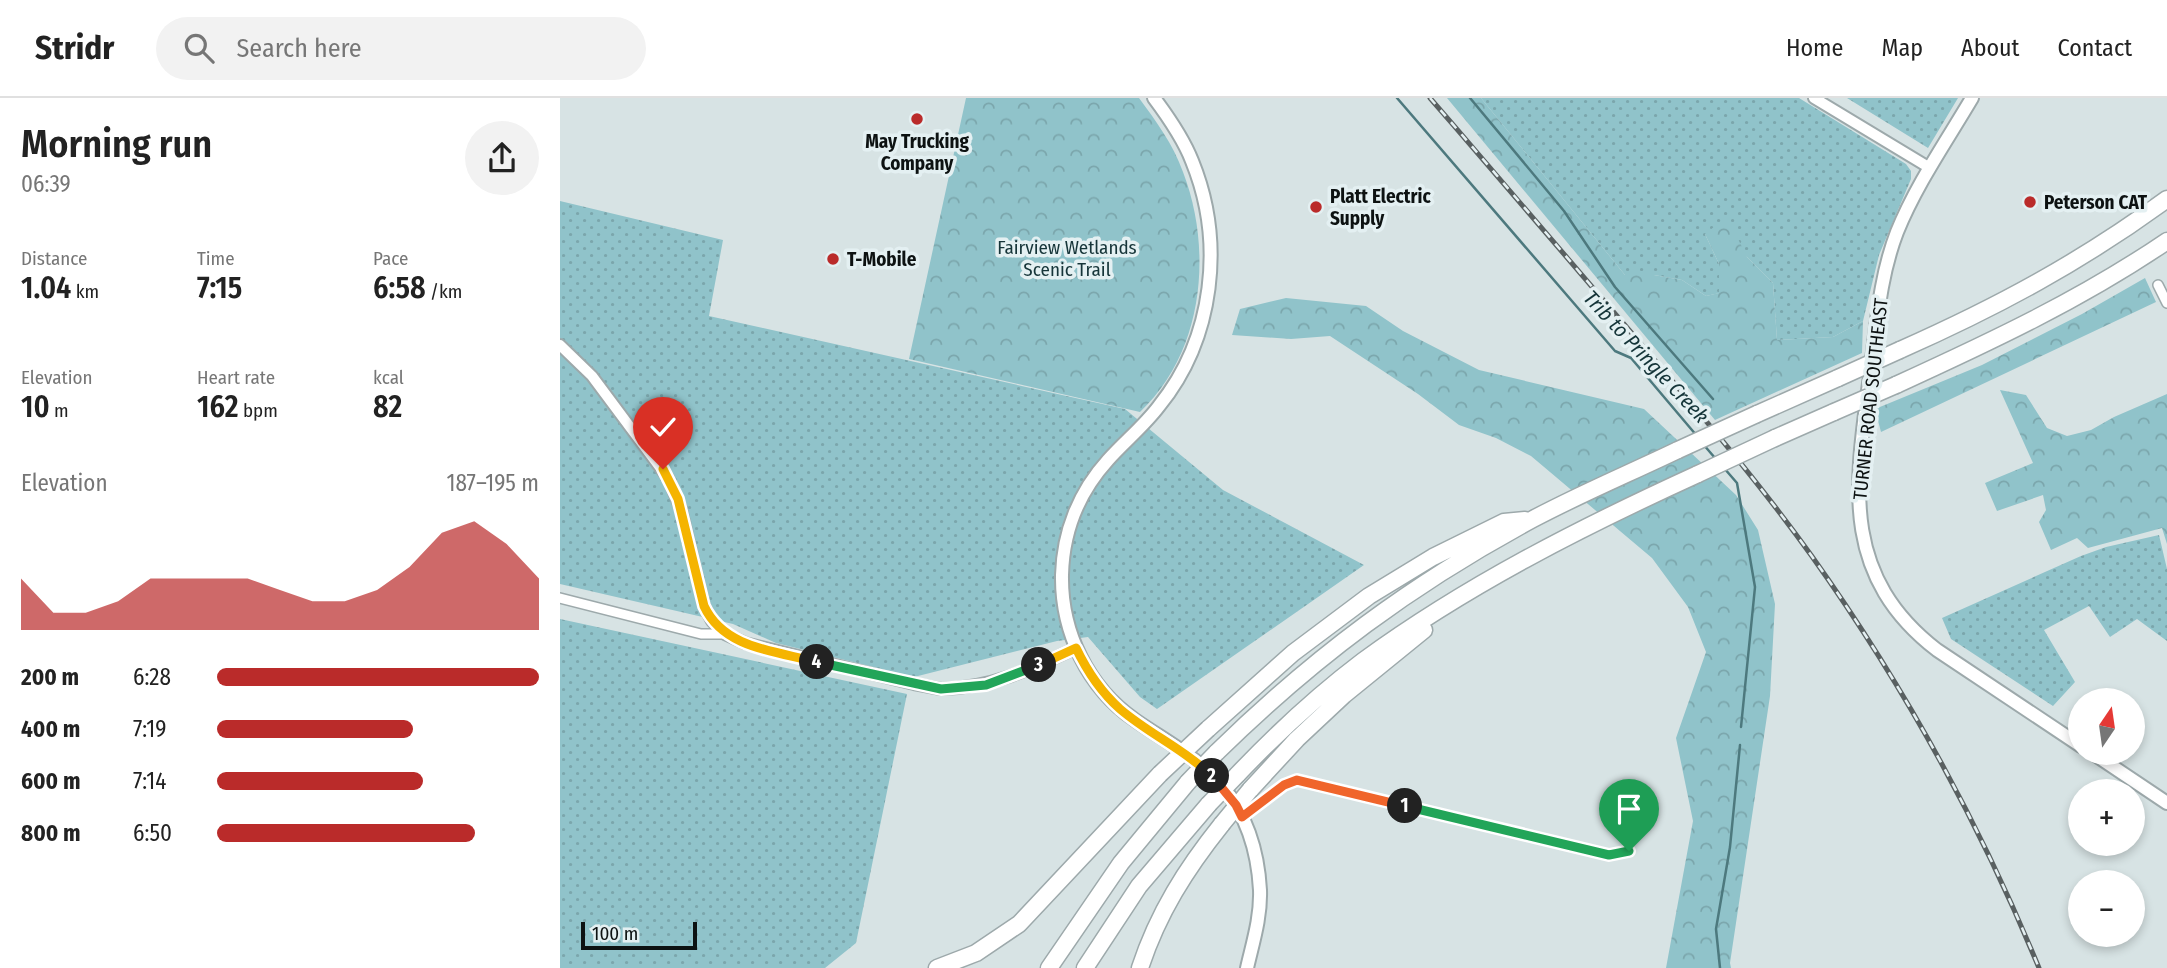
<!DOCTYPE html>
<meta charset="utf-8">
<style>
:root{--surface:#fff;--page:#f2f2f2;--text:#222;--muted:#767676;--line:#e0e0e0;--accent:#ba2b2a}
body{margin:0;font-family:"Fira Sans Condensed",sans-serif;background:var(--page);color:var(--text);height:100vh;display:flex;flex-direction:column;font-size:26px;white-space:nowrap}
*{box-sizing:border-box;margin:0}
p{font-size:23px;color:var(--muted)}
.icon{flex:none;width:38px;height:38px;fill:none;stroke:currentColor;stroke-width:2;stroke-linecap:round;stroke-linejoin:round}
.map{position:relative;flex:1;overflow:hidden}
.sheet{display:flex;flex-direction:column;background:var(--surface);width:560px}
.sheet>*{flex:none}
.needle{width:46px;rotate:13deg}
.buttons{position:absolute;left:1508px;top:590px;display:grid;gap:14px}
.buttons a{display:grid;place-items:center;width:77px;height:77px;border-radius:50%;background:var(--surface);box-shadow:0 4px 10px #0003;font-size:35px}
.scale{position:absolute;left:21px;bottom:18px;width:116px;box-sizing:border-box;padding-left:7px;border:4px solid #0d1212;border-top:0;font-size:19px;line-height:24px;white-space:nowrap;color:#0d1212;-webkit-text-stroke:5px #e4f0f2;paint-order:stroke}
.pin{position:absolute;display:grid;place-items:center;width:60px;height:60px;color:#fff;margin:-72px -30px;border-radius:50% 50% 50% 0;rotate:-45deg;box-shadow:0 0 7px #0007}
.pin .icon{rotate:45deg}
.km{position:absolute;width:35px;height:35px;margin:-18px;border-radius:50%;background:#222;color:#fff;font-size:19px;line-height:35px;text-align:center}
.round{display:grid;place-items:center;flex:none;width:74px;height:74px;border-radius:37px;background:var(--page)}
.overview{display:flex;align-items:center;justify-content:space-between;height:119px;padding:0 21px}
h1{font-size:38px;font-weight:600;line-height:52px}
.stats{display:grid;grid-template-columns:repeat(3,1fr);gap:10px;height:119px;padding:7px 21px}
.stats div{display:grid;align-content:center}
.stats b{font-size:30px;font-weight:600}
.stats small{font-size:19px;font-weight:400}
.stats p{font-size:19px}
.chart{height:196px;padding:14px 21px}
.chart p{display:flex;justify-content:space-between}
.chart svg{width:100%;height:126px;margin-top:7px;fill:var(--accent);opacity:.7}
ul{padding:0 21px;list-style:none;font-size:23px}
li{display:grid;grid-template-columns:112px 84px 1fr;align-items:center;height:52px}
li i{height:18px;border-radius:9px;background:var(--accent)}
header{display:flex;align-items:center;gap:42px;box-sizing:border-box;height:98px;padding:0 35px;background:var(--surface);border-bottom:2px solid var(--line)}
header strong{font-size:33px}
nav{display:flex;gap:38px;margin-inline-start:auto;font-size:24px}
.search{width:490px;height:63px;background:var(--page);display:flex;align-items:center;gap:18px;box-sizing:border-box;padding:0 24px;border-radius:38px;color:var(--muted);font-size:26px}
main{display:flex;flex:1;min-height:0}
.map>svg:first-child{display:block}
.grass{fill:url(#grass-dots)}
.forest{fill:url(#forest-crowns)}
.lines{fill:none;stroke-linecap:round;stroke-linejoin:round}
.stream{stroke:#4d797e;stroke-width:2.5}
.minor-casing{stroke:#9da9ab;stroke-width:12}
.tertiary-casing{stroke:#9da9ab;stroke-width:14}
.secondary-casing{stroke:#9da9ab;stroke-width:16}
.motorway-casing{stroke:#9da9ab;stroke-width:19}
.minor{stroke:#fff;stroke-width:9}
.tertiary{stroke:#fff;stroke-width:10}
.secondary{stroke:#fff;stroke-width:12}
.motorway{stroke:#fff;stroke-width:16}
.rail-casing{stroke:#596061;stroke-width:5}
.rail{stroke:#e4f0f2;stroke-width:2.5;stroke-dasharray:8;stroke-linecap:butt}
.motorway-bridge-casing{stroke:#9da9ab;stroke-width:19;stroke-linecap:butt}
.motorway-bridge{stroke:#fff;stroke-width:16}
.split-1-casing{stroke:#fff;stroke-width:14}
.split-2-casing{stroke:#fff;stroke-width:14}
.split-3-casing{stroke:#fff;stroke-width:14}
.split-4-casing{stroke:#fff;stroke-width:14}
.split-5-casing{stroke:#fff;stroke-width:14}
.split-1{stroke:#22a559;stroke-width:9}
.split-2{stroke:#f0652b;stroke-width:9}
.split-3{stroke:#f5b400;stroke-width:9}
.split-4{stroke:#22a559;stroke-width:9}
.split-5{stroke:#f5b400;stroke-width:9}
.poi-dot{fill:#ba2b2a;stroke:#e4f0f2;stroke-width:2.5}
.labels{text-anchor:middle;stroke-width:7;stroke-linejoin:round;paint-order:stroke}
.poi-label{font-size:19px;font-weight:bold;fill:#0d1212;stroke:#e4f0f2;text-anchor:start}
.park-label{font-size:19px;fill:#163539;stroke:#e4f0f2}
.street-label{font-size:19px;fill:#0d1212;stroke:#e4f0f2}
.water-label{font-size:21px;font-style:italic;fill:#153539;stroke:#e4f0f2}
</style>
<header>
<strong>Stridr</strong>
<div class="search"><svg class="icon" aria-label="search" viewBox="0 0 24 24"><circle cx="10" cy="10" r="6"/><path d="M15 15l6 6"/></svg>Search here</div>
<nav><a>Home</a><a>Map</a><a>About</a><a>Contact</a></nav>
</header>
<main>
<section class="sheet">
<div class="overview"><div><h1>Morning run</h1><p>06:39</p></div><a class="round"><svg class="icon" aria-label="share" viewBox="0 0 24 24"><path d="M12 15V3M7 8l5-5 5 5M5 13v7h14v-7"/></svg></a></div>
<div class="stats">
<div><p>Distance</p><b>1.04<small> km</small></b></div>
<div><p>Time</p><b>7:15</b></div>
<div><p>Pace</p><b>6:58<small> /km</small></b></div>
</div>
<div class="stats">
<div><p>Elevation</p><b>10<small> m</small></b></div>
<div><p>Heart rate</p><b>162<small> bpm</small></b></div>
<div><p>kcal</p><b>82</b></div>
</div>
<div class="chart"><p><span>Elevation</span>187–195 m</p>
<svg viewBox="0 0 160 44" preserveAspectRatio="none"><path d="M0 44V26L10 38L20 38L30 34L40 26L50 26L60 26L70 26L80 30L90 34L100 34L110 30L120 22L130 10L140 6L150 14L160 26V44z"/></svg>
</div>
<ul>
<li><b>200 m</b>6:28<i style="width:100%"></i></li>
<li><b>400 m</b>7:19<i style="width:61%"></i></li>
<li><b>600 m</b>7:14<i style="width:64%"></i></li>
<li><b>800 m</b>6:50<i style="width:80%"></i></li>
</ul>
</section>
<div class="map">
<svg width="1607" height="870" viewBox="0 0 1607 870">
<defs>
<pattern id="grass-dots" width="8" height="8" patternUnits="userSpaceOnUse" patternTransform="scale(1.75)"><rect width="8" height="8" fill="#90c3ca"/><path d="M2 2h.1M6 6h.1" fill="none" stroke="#7ba6ac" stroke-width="1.8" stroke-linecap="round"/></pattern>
<pattern id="forest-crowns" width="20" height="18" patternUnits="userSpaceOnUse" patternTransform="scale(1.75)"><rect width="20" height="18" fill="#90c3ca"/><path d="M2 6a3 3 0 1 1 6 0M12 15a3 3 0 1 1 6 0" fill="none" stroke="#7ba6ac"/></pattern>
</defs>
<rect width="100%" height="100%" fill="#d7e3e4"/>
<!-- grass -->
<path class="grass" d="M921,0H1239L1346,66L1351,73V81L1319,157L1303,223L1273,239L1217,242L1213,185L1187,159L1145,136L1159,166L1160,195L1146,198L1122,182L1094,177H1065Z
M1287,0H1398L1368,50Z
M0,103L163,142L149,218L565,311L663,392L804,467L597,611L580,599L528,539L497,543L354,579L216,545L173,526L0,486Z
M1599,437L1607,471V543L1577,521L1550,539L1529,508L1484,532L1515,584L1493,608L1391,541L1382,520L1521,458L1546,449Z
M0,521L347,596L296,845L265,870H0Z"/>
<!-- forest -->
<path class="forest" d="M406,0H579C596,23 613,46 623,74C653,152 644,254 580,314L349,261Z
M887,0H921L1065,177H1094L1122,182L1146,198L1159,195V166L1145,136L1159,125L1169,123L1187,159L1213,185L1217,242L1273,239L1303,223L1302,255L1155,322Z
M1585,180L1596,204L1321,334L1315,311L1422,267L1522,216Z
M726,200L806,208L843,233L919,272L1084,311L1176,397L1198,432L1215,506L1210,598L1170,865L1171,870H1106L1133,723L1116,640L1146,554L1128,509L1092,460L971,358L936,340L899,327L858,296L770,238L731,241L672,237L680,211Z
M1440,292L1466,297L1487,330L1507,338L1531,332L1554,319L1607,296V446L1602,430L1528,450L1517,440L1491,452L1479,424L1486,412L1483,397L1437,413L1425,385L1473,365Z"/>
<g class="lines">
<!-- stream -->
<path class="stream" d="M837,0L1055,253L1071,260L1137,338
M910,0L1004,113L1055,189L1153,301
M1143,346L1155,360
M1164,370L1177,385L1195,489L1181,629
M1160,870L1156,831L1170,749L1180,647"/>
<!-- minor casing -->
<g class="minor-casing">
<path id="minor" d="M1598,187L1607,205
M0,500L141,536H165
M682,719L724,687L737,682L1049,757L1069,753"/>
</g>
<!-- tertiary casing -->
<g class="tertiary-casing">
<path id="tertiary" d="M1254,0L1370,70
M0,247L32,278L108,380L121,411L144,508L152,523L165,536L185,545L354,586L381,591C431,590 472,571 516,550"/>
</g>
<!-- secondary casing -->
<g class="secondary-casing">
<path id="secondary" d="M594,0C609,20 623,40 632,63C665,144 654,240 599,308C584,328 565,343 548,362C519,394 503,434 502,477C501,534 528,590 575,622C605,643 639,660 663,689C687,718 698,755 700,792C701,819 693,844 687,870
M1412,0C1386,44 1356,87 1337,134C1320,178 1317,224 1311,270C1297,379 1276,474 1377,552L1521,648
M1531,654L1607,705"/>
</g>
<!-- motorway casing -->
<g class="motorway-casing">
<path id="motorway" d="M1340,252C1437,209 1521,164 1607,101
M1336,287C1430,244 1522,201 1607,143
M1197,316L1278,280
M1215,340L1274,314
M648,631L733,555L809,498L873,459L944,424L965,422
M656,655C754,559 852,486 973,421C1020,396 1070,375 1118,352
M677,677C716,636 758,597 803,563C907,487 1022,429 1138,376
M690,692L737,641L784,597L864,532
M377,870L416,855L459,826L600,676
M489,870L561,765L628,684
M525,870L579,788L649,706
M580,870C598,815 626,771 662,726"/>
</g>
<!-- minor -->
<use href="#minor" class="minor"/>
<!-- tertiary -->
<use href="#tertiary" class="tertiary"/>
<!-- secondary -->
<use href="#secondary" class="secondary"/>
<!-- motorway -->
<use href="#motorway" class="motorway"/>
<!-- rail casing -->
<g class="rail-casing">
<path id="rail" d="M870,0C937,77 1003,155 1069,232C1132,306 1195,379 1251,457C1343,586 1419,724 1479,870"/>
</g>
<!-- rail -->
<use href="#rail" class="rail"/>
<!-- motorway-bridge casing -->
<g class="motorway-bridge-casing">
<path id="motorway-bridge" d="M1278,280L1340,252
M1274,314L1336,287
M1118,352L1197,316
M1138,376L1215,340
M600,676L648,631
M628,684L656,655
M649,706L677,677
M662,726L690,692"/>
</g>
<!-- motorway-bridge -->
<use href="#motorway-bridge" class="motorway-bridge"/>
</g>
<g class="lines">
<!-- split-1 casing -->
<g class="split-1-casing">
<path id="split-1" d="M845,708L1049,757L1069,753"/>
</g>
<!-- split-2 casing -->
<g class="split-2-casing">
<path id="split-2" d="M652,678L676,707L682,719L724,687L737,682L845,708"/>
</g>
<!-- split-3 casing -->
<g class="split-3-casing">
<path id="split-3" d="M479,567L516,550C527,573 541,594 560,611C589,636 624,651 652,678"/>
</g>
<!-- split-4 casing -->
<g class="split-4-casing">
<path id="split-4" d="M257,564L381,591L426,587L479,567"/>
</g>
<!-- split-5 casing -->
<g class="split-5-casing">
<path id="split-5" d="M103,371L118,401L144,508C164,551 216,553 257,564"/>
</g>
<!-- split-1 -->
<use href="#split-1" class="split-1"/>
<!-- split-2 -->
<use href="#split-2" class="split-2"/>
<!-- split-3 -->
<use href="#split-3" class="split-3"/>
<!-- split-4 -->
<use href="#split-4" class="split-4"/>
<!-- split-5 -->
<use href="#split-5" class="split-5"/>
</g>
<!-- markers -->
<g class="poi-dot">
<circle cx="357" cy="21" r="7"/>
<circle cx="1470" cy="104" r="7"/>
<circle cx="756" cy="109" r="7"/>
<circle cx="273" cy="161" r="7"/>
</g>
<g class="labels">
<!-- poi labels -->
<g class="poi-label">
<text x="357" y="50" text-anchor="middle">May Trucking<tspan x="357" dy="22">Company</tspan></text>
<text x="770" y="105">Platt Electric<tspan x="770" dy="22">Supply</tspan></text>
<text x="1484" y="111">Peterson CAT</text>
<text x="287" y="168">T-Mobile</text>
</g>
<!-- park labels -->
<g class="park-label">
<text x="507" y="156">Fairview Wetlands<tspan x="507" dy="22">Scenic Trail</tspan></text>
</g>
<!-- street labels -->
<g class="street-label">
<text transform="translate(1310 301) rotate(-84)" y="7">TURNER ROAD SOUTHEAST</text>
</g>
<!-- water labels -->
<g class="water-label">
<text transform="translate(1086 259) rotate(47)" y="7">Trib to Pringle Creek</text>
</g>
</g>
</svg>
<div class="buttons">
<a><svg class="needle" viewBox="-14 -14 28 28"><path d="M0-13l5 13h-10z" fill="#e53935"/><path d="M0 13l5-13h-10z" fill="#767676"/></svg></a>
<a>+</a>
<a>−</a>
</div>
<div class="scale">100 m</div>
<div class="pin" style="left:1069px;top:753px;background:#1e9e55"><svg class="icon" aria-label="arrive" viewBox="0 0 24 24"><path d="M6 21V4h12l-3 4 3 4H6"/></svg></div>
<div class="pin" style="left:103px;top:371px;background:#d93025"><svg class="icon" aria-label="check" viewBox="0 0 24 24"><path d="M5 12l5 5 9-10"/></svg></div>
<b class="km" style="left:845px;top:708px">1</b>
<b class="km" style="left:652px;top:678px">2</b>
<b class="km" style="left:479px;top:567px">3</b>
<b class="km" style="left:257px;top:564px">4</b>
</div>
</main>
